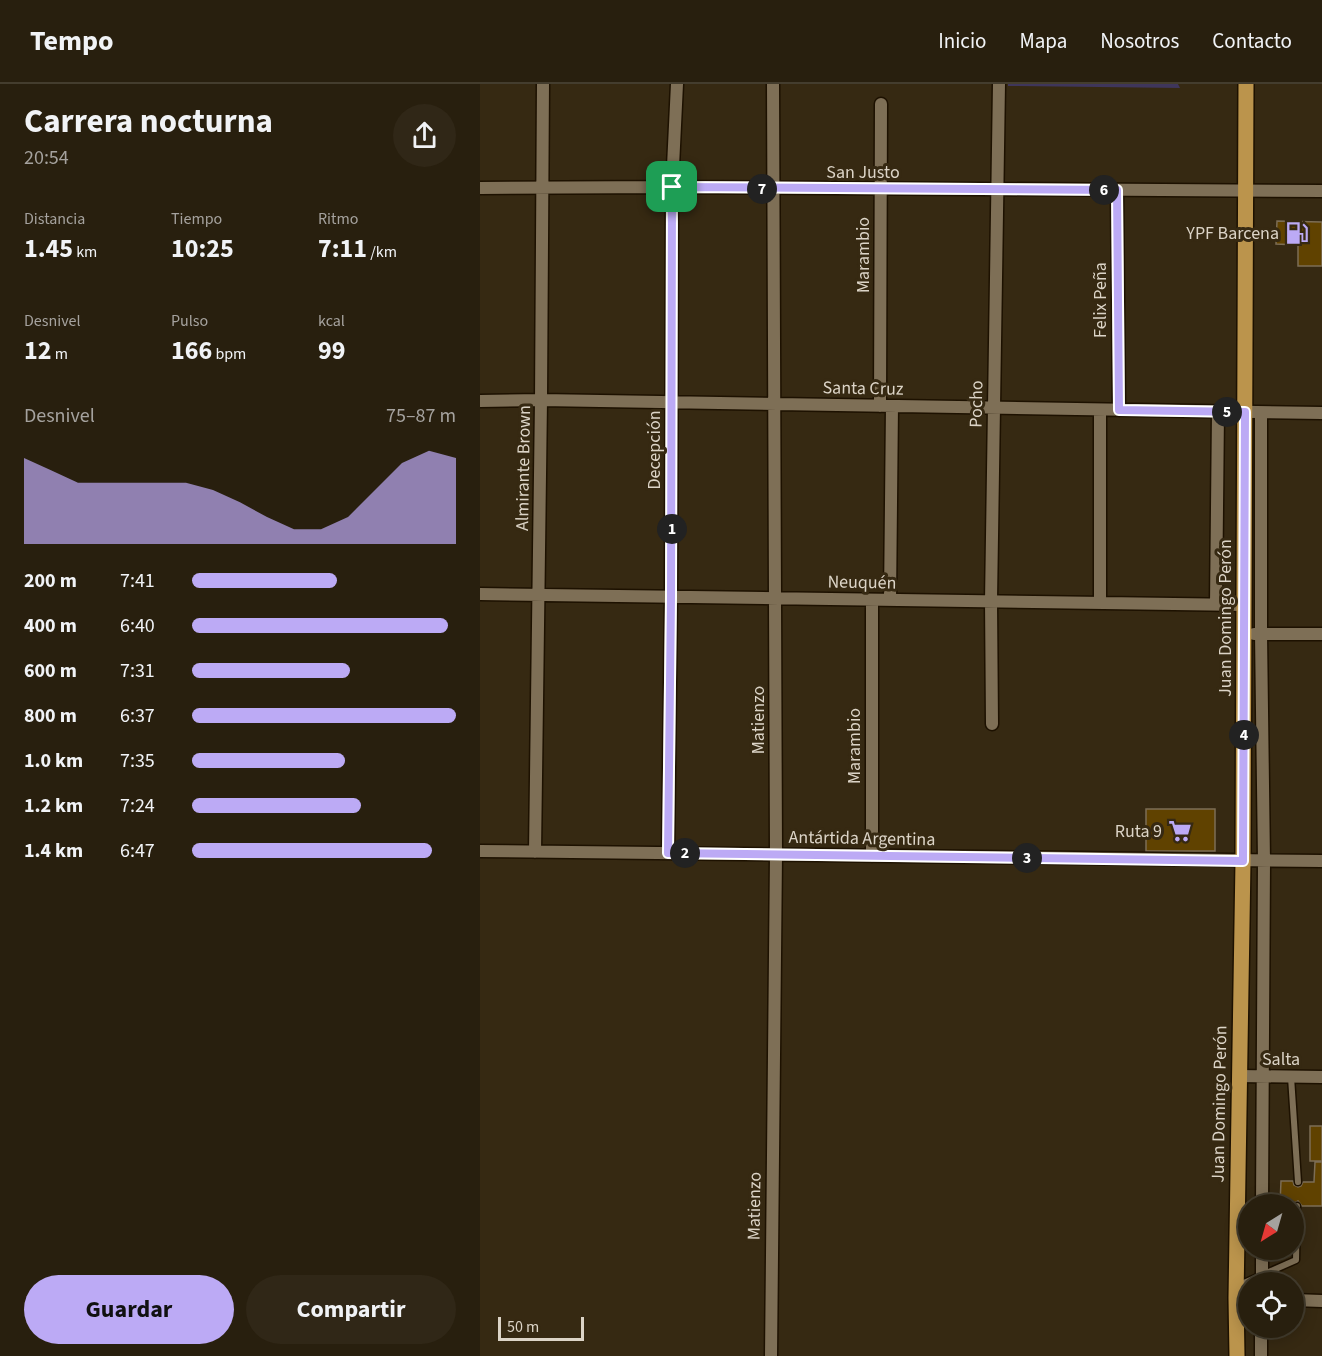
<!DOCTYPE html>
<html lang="es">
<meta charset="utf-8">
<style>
:root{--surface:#281f0e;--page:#302717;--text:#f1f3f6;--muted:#a5a29e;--line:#443d2e;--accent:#bcaaf5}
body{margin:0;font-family:"Source Sans 3",sans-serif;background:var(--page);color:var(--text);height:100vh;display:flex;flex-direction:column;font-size:22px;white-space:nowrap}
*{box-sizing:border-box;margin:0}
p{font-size:20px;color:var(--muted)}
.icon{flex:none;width:33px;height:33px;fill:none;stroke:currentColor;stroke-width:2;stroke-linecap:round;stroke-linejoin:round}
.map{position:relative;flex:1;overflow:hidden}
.sheet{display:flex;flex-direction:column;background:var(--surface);width:480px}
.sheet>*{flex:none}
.needle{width:39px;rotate:217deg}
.buttons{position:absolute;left:758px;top:1110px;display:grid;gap:12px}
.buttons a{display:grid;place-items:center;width:66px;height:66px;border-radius:50%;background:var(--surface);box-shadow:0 3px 15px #0003,0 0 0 2px var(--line);font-size:30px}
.scale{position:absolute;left:18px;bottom:15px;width:86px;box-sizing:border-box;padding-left:6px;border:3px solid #dcd4c7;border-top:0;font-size:16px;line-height:21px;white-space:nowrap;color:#dcd4c7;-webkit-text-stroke:4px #362912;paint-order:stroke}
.pin{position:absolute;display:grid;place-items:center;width:51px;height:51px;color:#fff;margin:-26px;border-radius:12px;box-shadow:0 3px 9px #0006}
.km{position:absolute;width:30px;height:30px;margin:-15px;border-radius:50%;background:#222;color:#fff;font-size:16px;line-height:30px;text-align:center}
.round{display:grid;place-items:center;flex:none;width:63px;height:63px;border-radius:32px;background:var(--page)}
.head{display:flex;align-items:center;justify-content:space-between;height:102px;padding:0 24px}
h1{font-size:33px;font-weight:700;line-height:45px}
.figures{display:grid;grid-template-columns:repeat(3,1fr);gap:9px;height:102px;padding:6px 24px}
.figures div{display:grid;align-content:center}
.figures b{font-size:26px;font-weight:700}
.figures small{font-size:16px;font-weight:400}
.figures p{font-size:16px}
.chart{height:168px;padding:12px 24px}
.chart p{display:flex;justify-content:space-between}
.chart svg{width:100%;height:108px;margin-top:6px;fill:var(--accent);opacity:.7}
.button{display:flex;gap:12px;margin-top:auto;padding:12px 24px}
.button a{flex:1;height:69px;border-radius:36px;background:var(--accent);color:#111;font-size:24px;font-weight:700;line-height:69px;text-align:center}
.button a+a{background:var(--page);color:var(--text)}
ul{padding:0 24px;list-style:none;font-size:20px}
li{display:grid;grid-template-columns:96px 72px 1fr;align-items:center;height:45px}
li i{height:15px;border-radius:8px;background:var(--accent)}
header{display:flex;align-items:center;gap:36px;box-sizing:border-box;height:84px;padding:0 30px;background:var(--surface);border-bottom:2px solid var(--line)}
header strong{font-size:28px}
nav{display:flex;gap:33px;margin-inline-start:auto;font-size:21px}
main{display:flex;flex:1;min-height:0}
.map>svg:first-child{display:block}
.green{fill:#3f365b}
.building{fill:#604200;stroke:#7c6d55;stroke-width:1.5}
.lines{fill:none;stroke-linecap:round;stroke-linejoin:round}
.service-casing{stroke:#1d1100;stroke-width:9}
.minor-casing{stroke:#1d1100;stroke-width:15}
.primary-casing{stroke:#1d1100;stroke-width:18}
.service{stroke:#7e6f56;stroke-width:6}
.minor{stroke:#7e6f56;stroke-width:12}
.primary{stroke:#bb944c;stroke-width:15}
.route-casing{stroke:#fff;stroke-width:12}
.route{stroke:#bcaaf5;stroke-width:8}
.labels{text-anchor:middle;stroke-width:6;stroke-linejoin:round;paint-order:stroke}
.street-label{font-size:18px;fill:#dcd4c7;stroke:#362912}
.poi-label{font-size:18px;fill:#dcd4c7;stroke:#362912;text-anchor:end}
</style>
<header>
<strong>Tempo</strong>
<nav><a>Inicio</a><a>Mapa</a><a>Nosotros</a><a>Contacto</a></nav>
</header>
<main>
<section class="sheet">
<div class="head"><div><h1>Carrera nocturna</h1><p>20:54</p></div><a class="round"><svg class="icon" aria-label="share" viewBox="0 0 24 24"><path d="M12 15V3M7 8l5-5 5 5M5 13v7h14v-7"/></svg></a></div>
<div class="figures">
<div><p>Distancia</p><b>1.45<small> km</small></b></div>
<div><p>Tiempo</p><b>10:25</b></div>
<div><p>Ritmo</p><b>7:11<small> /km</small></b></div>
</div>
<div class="figures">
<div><p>Desnivel</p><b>12<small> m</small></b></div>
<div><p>Pulso</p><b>166<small> bpm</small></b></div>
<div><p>kcal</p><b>99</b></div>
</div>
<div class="chart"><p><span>Desnivel</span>75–87 m</p>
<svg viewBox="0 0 160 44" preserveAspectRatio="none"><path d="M0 44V9L10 14L20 19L30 19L40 19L50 19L60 19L70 22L80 27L90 33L100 38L110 38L120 33L130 22L140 11L150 6L160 9V44z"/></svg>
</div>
<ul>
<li><b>200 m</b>7:41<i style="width:55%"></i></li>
<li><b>400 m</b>6:40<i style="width:97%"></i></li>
<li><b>600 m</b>7:31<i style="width:60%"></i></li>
<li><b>800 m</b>6:37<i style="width:100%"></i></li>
<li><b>1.0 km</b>7:35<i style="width:58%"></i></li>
<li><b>1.2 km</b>7:24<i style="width:64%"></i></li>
<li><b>1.4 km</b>6:47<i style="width:91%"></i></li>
</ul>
<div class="button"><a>Guardar</a><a>Compartir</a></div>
</section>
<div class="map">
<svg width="842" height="1272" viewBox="0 0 842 1272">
<rect width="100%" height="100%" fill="#362912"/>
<!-- green -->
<path class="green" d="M528,0H698L700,4L528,2Z"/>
<!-- building -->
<path class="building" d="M797,137L842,138V182H818V161L796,160Z
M666,725H735V767H666Z
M830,1042H842V1077H830Z
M835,1078H842V1122H822L818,1117L812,1120H800L801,1097H813L814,1101L818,1103L821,1102L823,1098H834Z"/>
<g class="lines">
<!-- service casing -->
<g class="service-casing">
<path id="service" d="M811,993L818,1098
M757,1202L816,1176L817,1122"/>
</g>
<!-- minor casing -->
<g class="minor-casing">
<path id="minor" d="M0,104L192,103L842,107
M637,106L639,326
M0,317L61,316L842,329
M400,322L401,20
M620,326V519
M781,329V550L784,777L782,1120
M0,510L764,521
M392,516V772
M410,516L412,322
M736,520L738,328
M774,550H842
M512,640L511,517L519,0
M0,767L842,777
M55,768L61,316L63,0
M188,769L191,513L192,103L197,0
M759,992L842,993
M782,1198V1166
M756,1214L768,1215
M813,1216L842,1217
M291,1272L296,771L293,0
M781,1272V1244"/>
</g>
<!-- primary casing -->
<g class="primary-casing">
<path id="primary" d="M757,1272L756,1214L763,777L766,0"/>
</g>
<!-- service -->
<use href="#service" class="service"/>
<!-- minor -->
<use href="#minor" class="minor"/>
<!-- primary -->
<use href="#primary" class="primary"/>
</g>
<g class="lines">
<!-- route casing -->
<g class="route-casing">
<path id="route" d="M192,103L637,106L639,326L765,328L763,777L188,769L191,513Z"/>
</g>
<!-- route -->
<use href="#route" class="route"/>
</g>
<!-- icons -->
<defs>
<g id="fuel-bare" transform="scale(1.8)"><path d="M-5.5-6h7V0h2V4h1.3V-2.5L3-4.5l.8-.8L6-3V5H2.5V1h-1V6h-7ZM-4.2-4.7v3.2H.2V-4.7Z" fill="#bcaaf5" stroke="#362912" stroke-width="2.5" paint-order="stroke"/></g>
<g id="supermarket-bare" transform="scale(1.8)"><path d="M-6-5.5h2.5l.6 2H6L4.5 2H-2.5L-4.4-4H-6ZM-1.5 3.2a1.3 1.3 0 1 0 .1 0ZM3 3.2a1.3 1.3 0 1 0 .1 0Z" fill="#bcaaf5" stroke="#362912" stroke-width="2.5" paint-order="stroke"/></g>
</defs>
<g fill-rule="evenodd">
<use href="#fuel-bare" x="817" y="149"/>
<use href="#supermarket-bare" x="700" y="747"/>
</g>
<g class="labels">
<!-- street labels -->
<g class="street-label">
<text x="383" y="94">San Justo</text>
<text transform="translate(383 171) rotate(-90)" y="6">Marambio</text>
<text transform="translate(620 216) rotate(-90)" y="6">Felix Peña</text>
<text transform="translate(383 304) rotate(1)" y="6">Santa Cruz</text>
<text transform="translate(496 320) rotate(-89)" y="6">Pocho</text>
<text transform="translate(174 366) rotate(-90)" y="6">Decepción</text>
<text transform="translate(43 384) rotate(-89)" y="6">Almirante Brown</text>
<text transform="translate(382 498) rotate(1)" y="6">Neuquén</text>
<text transform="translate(745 534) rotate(-90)" y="6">Juan Domingo Perón</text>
<text transform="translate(278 636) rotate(-90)" y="6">Matienzo</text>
<text transform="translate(374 662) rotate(-90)" y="6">Marambio</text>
<text transform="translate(382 754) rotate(1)" y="6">Antártida Argentina</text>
<text x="801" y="981">Salta</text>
<text transform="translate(739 1020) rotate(-89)" y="6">Juan Domingo Perón</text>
<text transform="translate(274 1122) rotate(-89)" y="6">Matienzo</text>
</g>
<!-- poi labels -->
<g class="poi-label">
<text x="799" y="155">YPF Barcena</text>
<text x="682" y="753">Ruta 9</text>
</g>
</g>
</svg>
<div class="buttons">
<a><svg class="needle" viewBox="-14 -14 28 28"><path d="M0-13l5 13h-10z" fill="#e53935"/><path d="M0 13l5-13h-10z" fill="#a5a29e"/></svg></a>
<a><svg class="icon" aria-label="locate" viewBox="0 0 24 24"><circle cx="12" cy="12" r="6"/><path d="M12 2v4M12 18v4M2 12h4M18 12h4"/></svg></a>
</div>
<div class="scale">50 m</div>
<div class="pin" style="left:192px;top:103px;background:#1e9e55"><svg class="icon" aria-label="arrive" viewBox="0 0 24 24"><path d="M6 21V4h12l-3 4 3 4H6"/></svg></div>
<b class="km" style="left:192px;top:445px">1</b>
<b class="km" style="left:205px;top:769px">2</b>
<b class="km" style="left:547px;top:774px">3</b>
<b class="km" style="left:764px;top:651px">4</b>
<b class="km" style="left:747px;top:328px">5</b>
<b class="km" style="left:624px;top:106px">6</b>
<b class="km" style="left:282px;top:105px">7</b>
</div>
</main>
